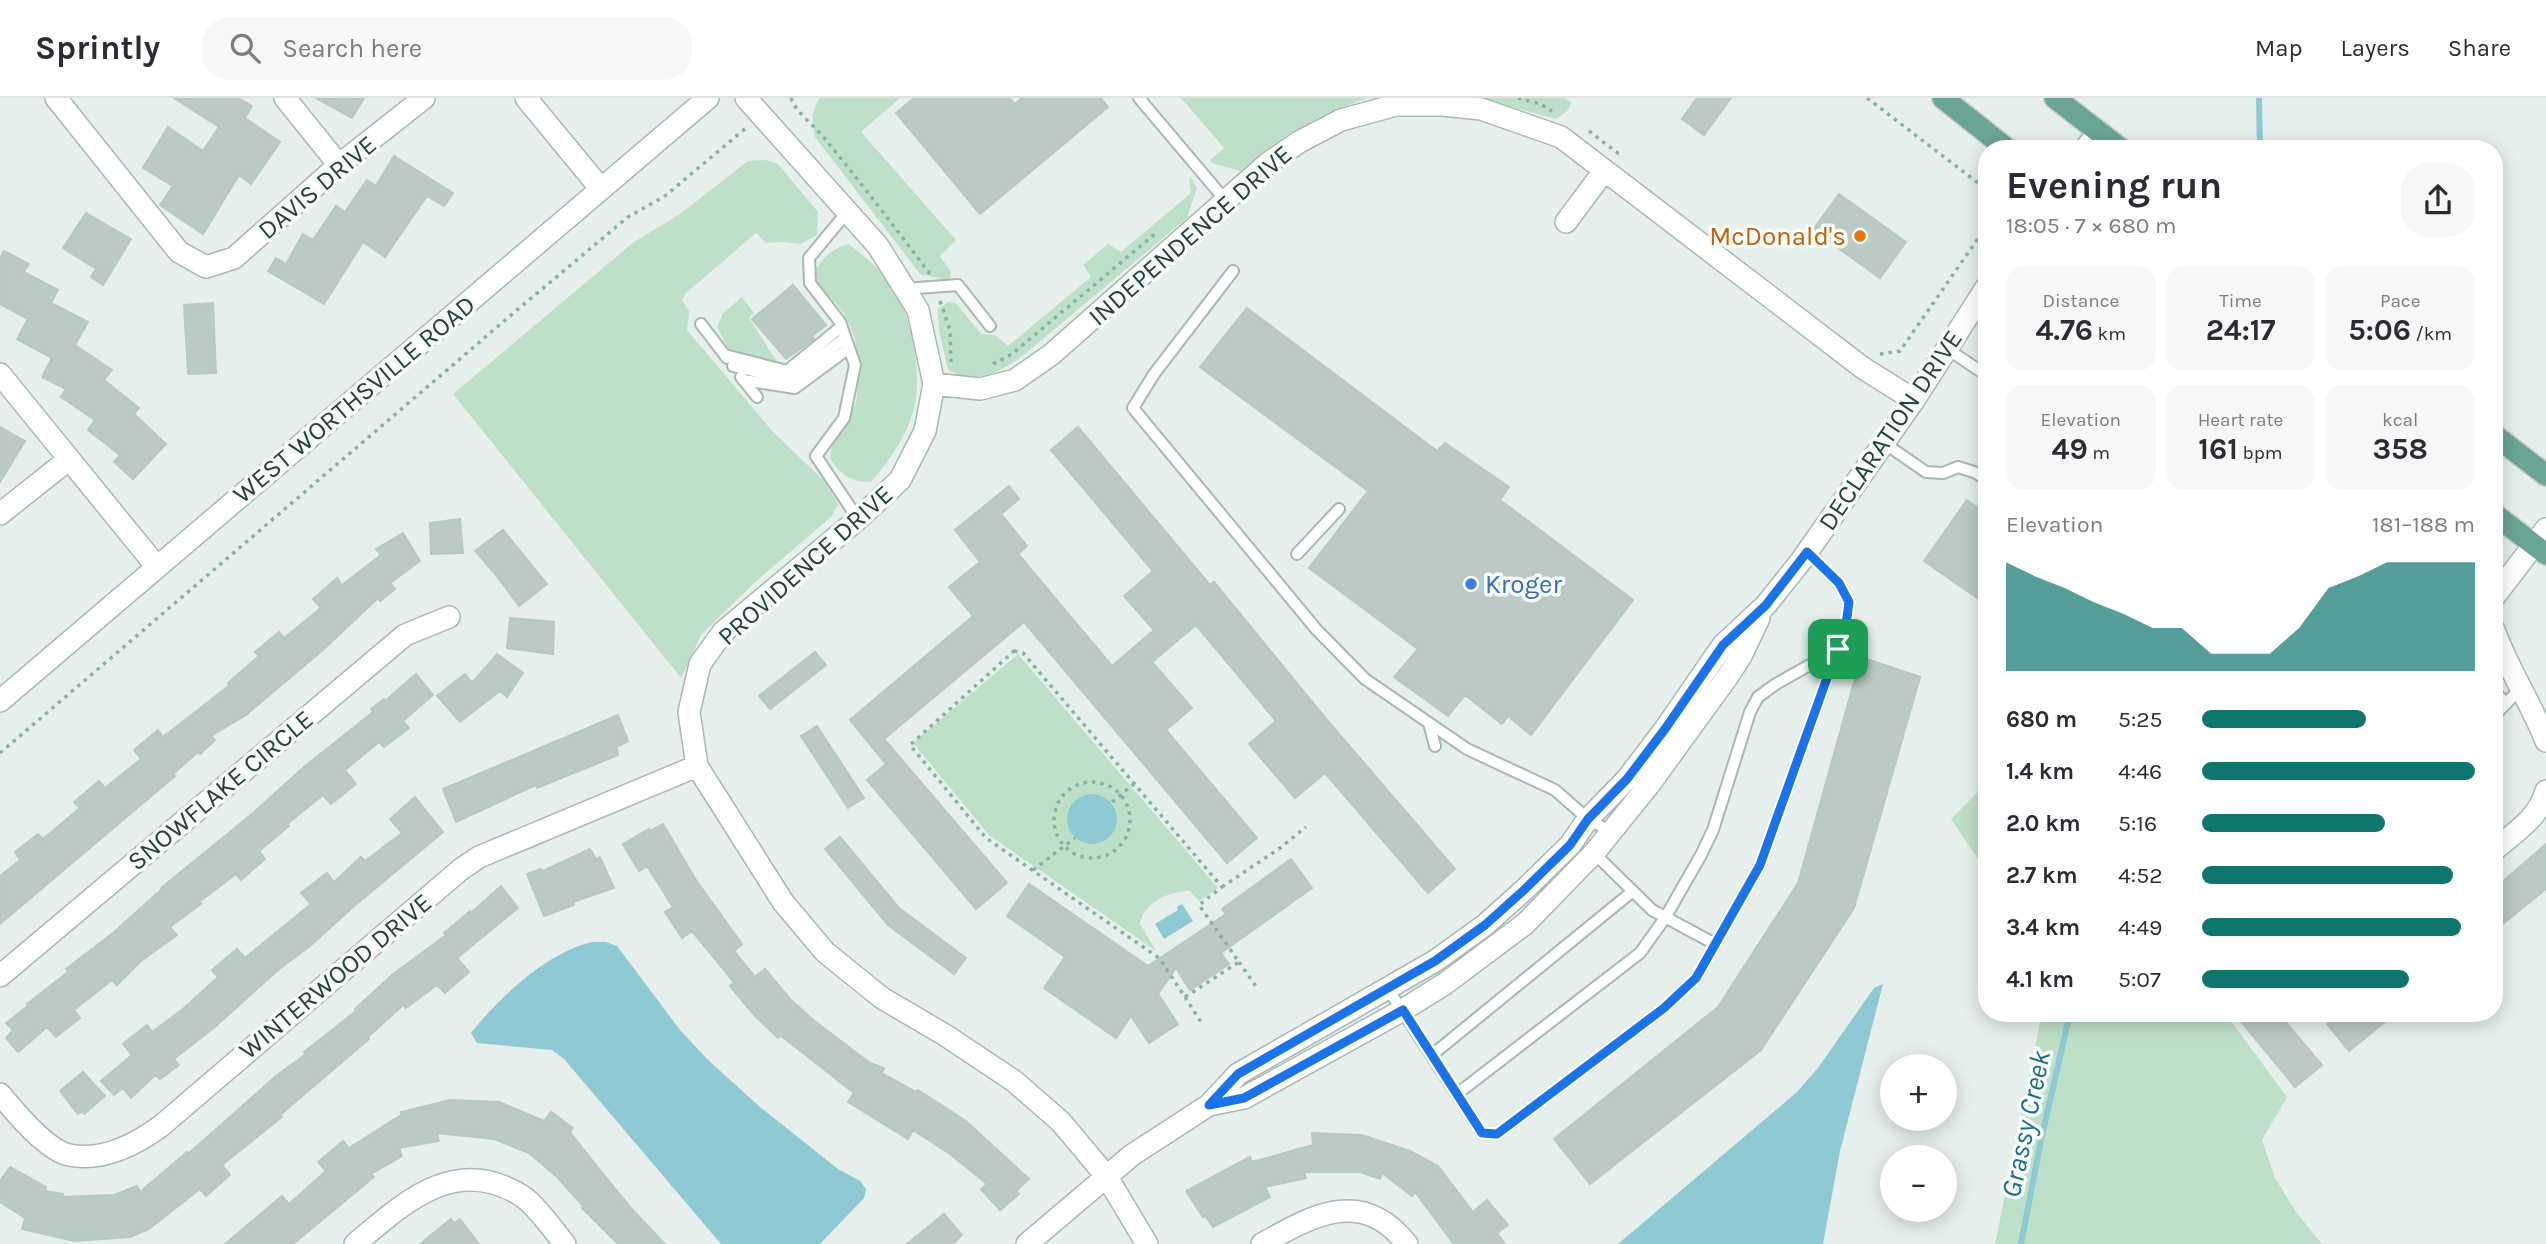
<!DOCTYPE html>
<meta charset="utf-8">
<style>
:root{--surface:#fff;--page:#f7f7f7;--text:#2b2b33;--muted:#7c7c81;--line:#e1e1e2;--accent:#0f766e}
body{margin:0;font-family:Karla,sans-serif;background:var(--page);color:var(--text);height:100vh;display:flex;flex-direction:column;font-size:26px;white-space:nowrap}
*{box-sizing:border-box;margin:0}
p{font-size:23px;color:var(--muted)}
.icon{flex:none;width:38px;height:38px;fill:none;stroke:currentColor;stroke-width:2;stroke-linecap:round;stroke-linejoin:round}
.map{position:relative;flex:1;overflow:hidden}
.drawer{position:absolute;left:1978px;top:42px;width:525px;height:882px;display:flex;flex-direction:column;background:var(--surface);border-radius:28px;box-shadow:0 4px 18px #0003}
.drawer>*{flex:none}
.tools{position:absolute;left:1880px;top:956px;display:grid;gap:14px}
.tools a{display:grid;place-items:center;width:77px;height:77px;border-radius:50%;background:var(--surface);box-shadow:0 4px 18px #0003;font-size:35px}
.pin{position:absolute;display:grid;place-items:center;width:60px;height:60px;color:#fff;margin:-30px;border-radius:14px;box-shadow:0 4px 10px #0006}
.round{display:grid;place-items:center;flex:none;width:74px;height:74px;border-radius:28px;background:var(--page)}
.head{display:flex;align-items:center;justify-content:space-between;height:119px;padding:0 28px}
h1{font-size:38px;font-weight:700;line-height:52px}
.metrics{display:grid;grid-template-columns:repeat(3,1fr);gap:10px;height:119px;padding:7px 28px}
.metrics div{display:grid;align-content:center;border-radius:18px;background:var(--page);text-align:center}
.metrics b{font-size:30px;font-weight:700}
.metrics small{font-size:19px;font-weight:400}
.metrics p{font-size:19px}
.chart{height:196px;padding:14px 28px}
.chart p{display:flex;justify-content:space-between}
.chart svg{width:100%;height:126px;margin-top:7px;fill:var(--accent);opacity:.7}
ul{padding:0 28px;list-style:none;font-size:23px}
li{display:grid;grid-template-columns:112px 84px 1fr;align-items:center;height:52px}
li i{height:18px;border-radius:9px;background:var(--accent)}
header{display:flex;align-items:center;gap:42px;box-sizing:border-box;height:98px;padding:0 35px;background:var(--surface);border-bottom:2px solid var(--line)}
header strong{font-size:33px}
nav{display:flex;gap:38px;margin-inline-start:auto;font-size:24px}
.search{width:490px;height:63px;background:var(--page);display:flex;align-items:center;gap:18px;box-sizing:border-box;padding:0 24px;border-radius:28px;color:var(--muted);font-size:26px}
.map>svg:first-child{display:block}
.green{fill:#bfe0c8}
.water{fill:#8ec9d4}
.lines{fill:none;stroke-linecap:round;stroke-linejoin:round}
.stream{stroke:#8ec9d4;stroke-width:6}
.building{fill:#bbcac4;stroke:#b8c9c2;stroke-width:2}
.lane-casing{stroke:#a8b8b2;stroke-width:14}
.street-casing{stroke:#a8b8b2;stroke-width:24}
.secondary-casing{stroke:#a4bbb3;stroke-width:24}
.primary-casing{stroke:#c2cac8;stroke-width:24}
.path{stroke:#86b3a5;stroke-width:3.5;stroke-dasharray:3.5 5;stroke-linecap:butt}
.lane{stroke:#fff;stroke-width:10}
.street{stroke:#fff;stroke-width:21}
.secondary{stroke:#fff;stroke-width:21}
.primary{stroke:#6aa596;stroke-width:21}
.route-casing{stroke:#fff;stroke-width:14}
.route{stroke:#1a73e8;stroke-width:9}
.food-dot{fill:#e8710a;stroke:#f7fbf9;stroke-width:2.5}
.shop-dot{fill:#3f7fe0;stroke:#f7fbf9;stroke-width:2.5}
.labels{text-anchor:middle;stroke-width:7;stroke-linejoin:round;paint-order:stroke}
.street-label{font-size:26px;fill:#24423a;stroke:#f7fbf9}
.food-label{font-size:26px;fill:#c56008;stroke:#f7fbf9;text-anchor:end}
.shop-label{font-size:26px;fill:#366cbe;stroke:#f7fbf9;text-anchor:start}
.water-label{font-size:28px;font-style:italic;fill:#1c6f80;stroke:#f7fbf9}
</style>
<header>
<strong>Sprintly</strong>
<div class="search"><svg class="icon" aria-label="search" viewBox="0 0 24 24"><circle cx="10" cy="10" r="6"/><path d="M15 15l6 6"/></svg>Search here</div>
<nav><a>Map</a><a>Layers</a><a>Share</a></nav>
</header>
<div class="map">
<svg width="2546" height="1146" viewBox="0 0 2546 1146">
<rect width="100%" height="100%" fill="#e6efeb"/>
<!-- green -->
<path class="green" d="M820,0H900L861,34L956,142L940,158L950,172L951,179L947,182L920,176L815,39C812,24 811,13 820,0Z
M1181,0H1368L1329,14L1287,37L1240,73L1212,65L1210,62L1224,50Z
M1479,0H1565L1572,5L1567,13L1556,21Z
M766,62L778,66L818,114L817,137L801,146L784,144L766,145L756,135L686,195L682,202L689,213L687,232L773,334L824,383L838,406L831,419L754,485L701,537L681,580L453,296L634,144L680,116L748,63Z
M1191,79L1197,90L1187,120L1025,256C1003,273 975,288 948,272L939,232L938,211L948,204L956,205L981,236L995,237L1008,248L1091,179L1083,167L1108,146L1121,154L1191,95L1189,81Z
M848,146C866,159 885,175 896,195C912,224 920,267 916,300C913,328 890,363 871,384C850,384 841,377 830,360L833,343L856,305L861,267L853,235L843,214L819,187L815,173C823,159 832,151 848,146Z
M742,199L754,215L749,220L778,265L728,250L717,229L723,215Z
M1018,556L1218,790L1199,803L1190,793C1170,793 1144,803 1140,826L1156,853L989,737L913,645Z
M1986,686V773L1951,721Z
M2042,915H2225L2287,999L2262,1042L2275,1080L2296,1114L2322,1146H1995Z"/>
<!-- water -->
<path class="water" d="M1067 721a25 25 0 1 1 50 0a25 25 0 1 1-50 0Z
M1182,806L1193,823L1164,841L1155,826L1178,812L1177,809Z
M593,844H606L617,848L680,932L708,962L760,1009L838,1071L860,1083L866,1091L864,1100L820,1146H721L564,961L552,952L477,945L471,935C499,900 548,853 593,844Z
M1883,886L1840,1053L1823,1146H1618L1797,994L1818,970L1874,890Z"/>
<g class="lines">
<!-- stream -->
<path class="stream" d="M2259,0L2260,51
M2021,1146L2041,1042L2070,915"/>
</g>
<!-- building -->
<path class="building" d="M174,0H238L252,8L245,20L280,44L251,86L239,77L203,136L160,107L173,88L143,70L168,29L203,53L219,29Z
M316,0H364L352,20Z
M914,0H1009L1015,6L1022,0H1101L1108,9L980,116L896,15Z
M1697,0H1731L1704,37L1682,21Z
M394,58L453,95L444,108L427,98L385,159L363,144L324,206L268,173L276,160L286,166L303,136L313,142L336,108L345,114L367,82L376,88Z
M1839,96L1906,144L1880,180L1813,132Z
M86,115L131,141L103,187L91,179L96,171L63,150Z
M4,153L29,166L24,174L58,192L51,205L88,224L75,247L112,272L104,282L139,310L134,316L166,346L133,381L114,364L120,357L88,332L95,322L61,299L66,291L42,279L52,260L17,241L28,221L0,206V161Z
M793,187L826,227L812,238L814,241L786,261L752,221Z
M213,205L216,275L188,276L184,207Z
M1247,210L1437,353L1445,345L1509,389L1500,402L1633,502L1531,637L1508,618L1502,626L1465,597L1448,618L1394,579L1418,551L1309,470L1368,393L1200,269Z
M0,329L25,343L0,384Z
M1078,329L1210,487L1214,484L1322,616L1455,771L1428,795L1325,675L1295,700L1249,646L1276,623L1196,527L1152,564L1192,610L1166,632L1257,740L1227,765L1024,524L884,641L1007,785L976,811L867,682L886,666L850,622L973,518L949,489L980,464L955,432L1009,388L1019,401L1001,416L1027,448L1018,456L1112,568L1154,532L1124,498L1153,473L1051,352Z
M1967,402L1986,416V506L1924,463Z
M460,421L463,455L431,456L430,425Z
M503,432L547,486L519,508L496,477L475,453Z
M403,435L420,463L390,485L395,491L380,503L378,500L324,551L246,617L211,638L215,642L200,656L198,654L173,676L175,678L0,826V778L20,762L15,754L38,736L43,741L80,710L74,704L99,683L105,690L141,661L134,652L158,632L163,639L230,587L228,585L259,558L255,554L279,534L284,540L321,510L313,501L337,480L342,487L381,457L376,451Z
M510,520L554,524L553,556L507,550Z
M815,554L826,567L770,611L759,598Z
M497,556L523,575L507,599L500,593L460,624L437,598L465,576L472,585Z
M1861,559L1920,579L1854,810L1761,952L1590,1086L1554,1041L1718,909L1798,785Z
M416,576L433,597L403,623L409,630L384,649L379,644L345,672L356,686L331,706L323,697L287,726L289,728L259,753L265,761L241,782L236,776L199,804L201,806L170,829L177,837L141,863L117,887L112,882L74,912L80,920L56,939L47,929L18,954L6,940L13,932L6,925L28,908L27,906L68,874L66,871L113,835L162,791L161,790L252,716L304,669L373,614L371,611L384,601L385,603Z
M618,617L628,643L617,649L618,657L537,690L536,687L456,724L443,691Z
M817,628L864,700L848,710L801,638Z
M415,699L443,734L353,809L310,848L278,872L216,928L174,961L179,967L160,981L155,977L131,1000L123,990L114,997L101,983L132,957L123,946L147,927L152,934L183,911L218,879L212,872L237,851L245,860L311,806L301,795L327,775L334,784L361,759L365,763L402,735L390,721Z
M663,726L696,782L742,846L734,853L755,879L765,871L790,901L812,921L870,965L884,970L882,975L916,994L918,992L966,1023L1029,1081L1016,1093L1019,1096L1000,1112L981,1091L987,1086L950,1056L913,1032L908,1041L848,1004L854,995L780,937L778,940L755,918L730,888L734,884L692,833L682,840L665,814L673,809L647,768L639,773L623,746L649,731L650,733Z
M840,739L899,810L966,860L954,876L888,827L825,751Z
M2546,746V791L2494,833V791Z
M590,751L596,761L600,759L614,790L573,804L574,807L544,818L527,776L541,771L543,773Z
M1291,761L1312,790L1221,855L1229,866L1190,892L1176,870L1158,896L1178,926L1149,945L1131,918L1116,940L1044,890L1065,859L1007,818L1029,786L1148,868L1226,816L1222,811Z
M501,788L518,810L457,860L469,874L445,895L437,887L406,910L403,907L368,939L369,941L280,1017L282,1019L222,1067L230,1077L206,1098L200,1091L149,1131L130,1139L74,1143L22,1131L25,1120L0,1104V1083L10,1069L46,1089L45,1093L63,1096L62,1099L114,1097L137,1088L140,1094L187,1054L188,1056L276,978L306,956L304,954L356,913L355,911L392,877L446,837L444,835L470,813L471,815Z
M2234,915H2278L2322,967L2295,989Z
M2340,915H2396L2349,953L2327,926Z
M83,974L105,998L84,1016L82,1013L78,1016L60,993Z
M450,1002L499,1004L544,1023L551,1014L573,1030L570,1034L599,1071L630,1109L665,1146H618L582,1110L584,1109L557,1079L529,1055L494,1041L437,1035L439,1043L399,1050L402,1058L371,1076L374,1079L293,1146H225L282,1098L289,1106L326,1073L318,1064L343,1043L349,1050L401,1017V1014Z
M1312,1035L1362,1037L1410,1053L1438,1068L1473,1114L1487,1102L1508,1127L1497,1135L1505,1146H1454L1415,1094L1412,1098L1382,1075L1380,1081L1360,1074H1304L1306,1080L1265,1089L1270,1099L1213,1129L1206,1119H1203L1186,1093L1250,1059L1252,1064L1313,1047Z
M944,1116L962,1137L953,1146H907Z
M451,1121L454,1125L460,1121L479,1146H420Z"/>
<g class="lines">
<!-- lane casing -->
<g class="lane-casing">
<path id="lane" d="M1139,0L1226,103
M848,113L809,160L810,185L840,224L855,267L844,320L816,358L858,421
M1233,173L1154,276L1133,310L1316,531L1365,581L1467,651L1555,692L1588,721L1611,734
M904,191L958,187L990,228
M701,226L727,260
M1946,250L1986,277
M725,257L787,273L841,229
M733,268L790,282L845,240
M741,279L757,299
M743,282L795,290L849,250
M1884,345L1926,374L1943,375L1958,369L1974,374L1986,381
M1297,456L1339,411
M2494,594L2507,605
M2494,618L2521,590
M1429,625L1435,648
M1594,755L1652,812L1715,846
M1388,891L1482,1035L1497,1036L1664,910L1696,880L1760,767L1846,527L1849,504L1839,485L1807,454
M1432,957L1633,793
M1457,996L1640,855L1665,820L1701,757L1713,732L1750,614L1758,599L1776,586L1838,551"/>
</g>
<!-- street casing -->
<g class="street-casing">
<path id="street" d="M56,0L179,154L206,169L234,160L339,67L424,0
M285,0L339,67
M526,0L601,91
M746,0L878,148L918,212L934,286L925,333L900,382L858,421L723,534L700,566L689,614L697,668L783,804L825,854L882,900L945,937L1014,983L1061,1024L1107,1079L1147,1146
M2085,51L2099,34
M1566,124L1604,73
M0,276L157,469
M934,286L980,291L1015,282L1052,256L1267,66L1299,44L1341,22L1396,7H1443L1481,11L1524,26L1561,39L1863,270L1914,302
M0,416L68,362
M2494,499L2546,431
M2494,532C2508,571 2531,605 2546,643
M2494,752C2514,735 2539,720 2546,693
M0,878L405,537L449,519
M0,996C15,1014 46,1052 69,1057C103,1064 135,1047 161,1028L460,772L479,759L697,668
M1209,1007L1244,1000L1403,912L1446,885L1525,826L1594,755L1649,687L1728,578L1741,558L1759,520
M355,1146C405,1104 455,1056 522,1098C536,1107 553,1132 565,1146
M1027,1146L1132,1057L1209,1007L1238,976L1435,863L1485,827L1524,792L1570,747L1588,721L1627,681L1665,631L1723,547L1766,507L1801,463L1914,302L1986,190
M1262,1146C1313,1117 1362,1089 1407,1146"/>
</g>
<!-- secondary casing -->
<g class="secondary-casing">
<path id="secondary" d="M0,603L708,0"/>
</g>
<!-- primary casing -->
<g class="primary-casing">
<path id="primary" d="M1943,0L2007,51
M2055,0L2121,51
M2494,337L2546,377
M2494,416L2546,456"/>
</g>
<!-- path -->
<path class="path" d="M791,0C796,15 816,29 826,42C862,86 896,131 930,176
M1518,0L1540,6L1552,13
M1867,0L1986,91
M1589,33L1619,56
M940,203L950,232L951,264
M1880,256L1900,253L1986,129
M993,266L1012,256L1156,135
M1014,553L1023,555L1222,789L1199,807L1239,864L1185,899L1159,860L986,740L910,647Z
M0,655L517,212L628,119L665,98L746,30
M1054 722a38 38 0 1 1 76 0a38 38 0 1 1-76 0Z
M1112,704L1134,686
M1033,772L1075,740
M1222,789L1280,750L1306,729
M1239,864L1257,890
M1185,899L1201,924"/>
<!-- lane -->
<use href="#lane" class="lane"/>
<!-- street -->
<use href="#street" class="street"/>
<!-- secondary -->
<use href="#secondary" class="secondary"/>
<!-- primary -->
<use href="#primary" class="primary"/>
</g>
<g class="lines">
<!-- route casing -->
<g class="route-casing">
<path id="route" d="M1807,454L1839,485L1849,504L1846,527L1760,767L1696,880L1664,910L1497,1036L1482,1035L1403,912L1244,1000L1209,1007L1238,976L1435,863L1485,827L1524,792L1570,747L1588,721L1627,681L1665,631L1723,547L1766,507Z"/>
</g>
<!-- route -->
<use href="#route" class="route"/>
</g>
<!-- markers -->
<circle class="food-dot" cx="1860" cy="138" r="7"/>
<circle class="shop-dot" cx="1471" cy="486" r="7"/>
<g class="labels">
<!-- street labels -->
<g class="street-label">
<text transform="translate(317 89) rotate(-40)" y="9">DAVIS DRIVE</text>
<text transform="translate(1190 137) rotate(-41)" y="9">INDEPENDENCE DRIVE</text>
<text transform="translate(354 301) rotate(-40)" y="9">WEST WORTHSVILLE ROAD</text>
<text transform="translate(1890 332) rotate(-56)" y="9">DECLARATION DRIVE</text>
<text transform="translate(805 467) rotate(-42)" y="9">PROVIDENCE DRIVE</text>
<text transform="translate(220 692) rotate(-40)" y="9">SNOWFLAKE CIRCLE</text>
<text transform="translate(335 878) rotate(-40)" y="9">WINTERWOOD DRIVE</text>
</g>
<!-- food labels -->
<g class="food-label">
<text x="1846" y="147">McDonald's</text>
</g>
<!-- shop labels -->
<g class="shop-label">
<text x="1485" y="495">Kroger</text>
</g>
<!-- water labels -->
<g class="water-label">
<text transform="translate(2025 1026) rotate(-78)" y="10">Grassy Creek</text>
</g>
</g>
</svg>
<div class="tools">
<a>+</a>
<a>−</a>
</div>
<div class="pin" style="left:1838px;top:551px;background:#1e9e55"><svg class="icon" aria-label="arrive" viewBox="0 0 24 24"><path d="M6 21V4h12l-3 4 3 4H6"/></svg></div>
<section class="drawer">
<div class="head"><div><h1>Evening run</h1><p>18:05 · 7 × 680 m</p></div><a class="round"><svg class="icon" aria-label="share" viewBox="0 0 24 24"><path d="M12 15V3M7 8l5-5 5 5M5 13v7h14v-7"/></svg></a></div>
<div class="metrics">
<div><p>Distance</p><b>4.76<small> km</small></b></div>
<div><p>Time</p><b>24:17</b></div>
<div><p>Pace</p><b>5:06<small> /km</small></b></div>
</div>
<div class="metrics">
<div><p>Elevation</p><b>49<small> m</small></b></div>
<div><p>Heart rate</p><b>161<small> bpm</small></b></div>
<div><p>kcal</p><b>358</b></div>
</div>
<div class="chart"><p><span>Elevation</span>181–188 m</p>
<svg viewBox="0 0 160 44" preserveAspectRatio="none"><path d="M0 44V6L10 11L20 15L30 20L40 24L50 29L60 29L70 38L80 38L90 38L100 29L110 15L120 11L130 6L140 6L150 6L160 6V44z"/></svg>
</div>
<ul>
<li><b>680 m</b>5:25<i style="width:60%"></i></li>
<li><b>1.4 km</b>4:46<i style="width:100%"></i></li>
<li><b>2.0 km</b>5:16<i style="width:67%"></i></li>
<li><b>2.7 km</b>4:52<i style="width:92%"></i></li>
<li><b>3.4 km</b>4:49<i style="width:95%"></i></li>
<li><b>4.1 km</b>5:07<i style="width:76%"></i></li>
</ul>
</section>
</div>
